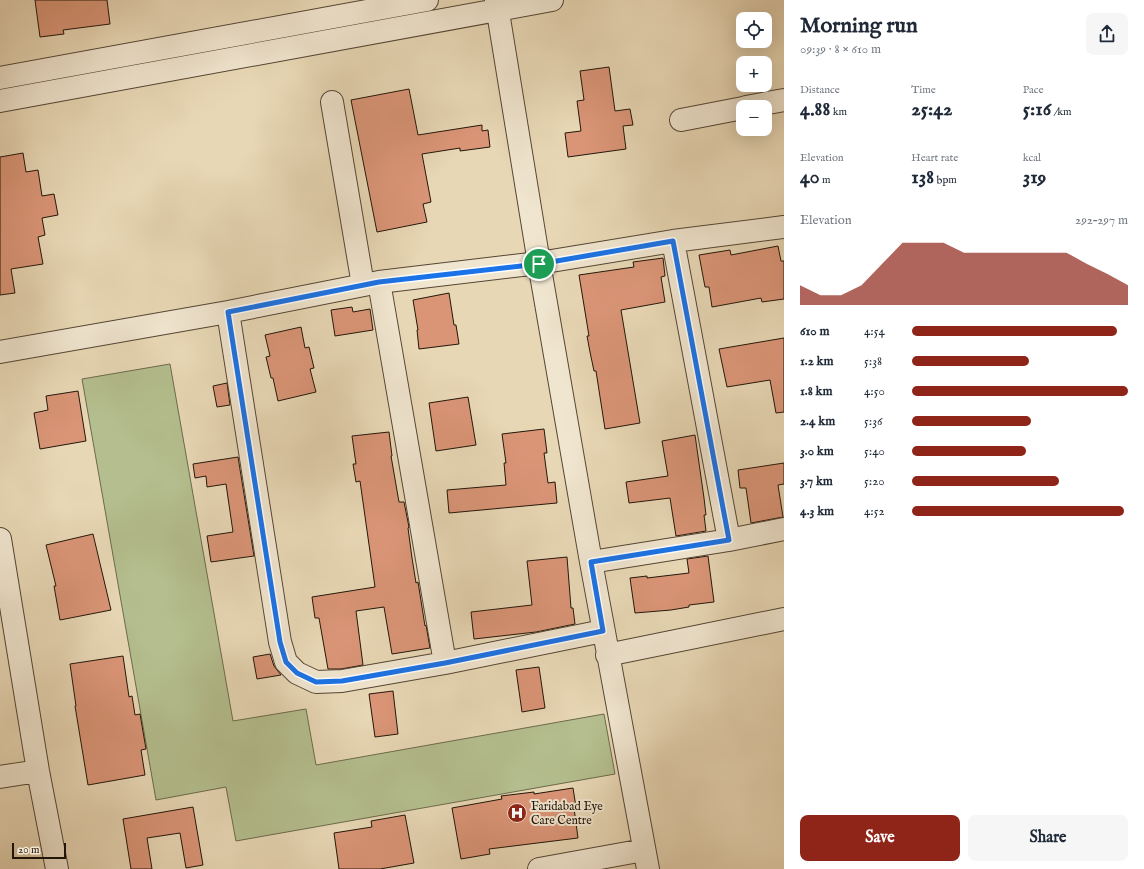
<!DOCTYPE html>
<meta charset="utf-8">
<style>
:root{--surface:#fff;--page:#f6f6f7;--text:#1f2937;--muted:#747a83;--accent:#8f2418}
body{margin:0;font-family:"IM FELL English",serif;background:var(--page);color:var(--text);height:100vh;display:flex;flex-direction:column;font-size:15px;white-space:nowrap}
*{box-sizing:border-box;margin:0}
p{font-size:13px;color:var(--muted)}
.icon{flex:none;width:22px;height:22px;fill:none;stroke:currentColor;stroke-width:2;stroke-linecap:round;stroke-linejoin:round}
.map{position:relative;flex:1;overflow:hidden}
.side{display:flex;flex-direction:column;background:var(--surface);width:360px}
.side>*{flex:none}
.buttons{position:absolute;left:736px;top:12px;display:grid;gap:8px}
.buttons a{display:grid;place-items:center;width:36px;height:36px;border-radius:8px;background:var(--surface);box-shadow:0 4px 16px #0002;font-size:20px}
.scale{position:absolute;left:12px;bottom:10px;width:54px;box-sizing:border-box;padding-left:4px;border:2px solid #221609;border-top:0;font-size:11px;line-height:14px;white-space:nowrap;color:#221609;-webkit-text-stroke:3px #f0e5cf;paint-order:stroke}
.pin{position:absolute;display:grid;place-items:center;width:34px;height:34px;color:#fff;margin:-17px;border:2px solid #fff;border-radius:50%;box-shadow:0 1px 4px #0007}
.round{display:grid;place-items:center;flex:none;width:42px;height:42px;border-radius:8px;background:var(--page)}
.head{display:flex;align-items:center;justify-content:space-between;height:68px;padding:0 16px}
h1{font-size:22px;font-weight:800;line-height:30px}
.figures{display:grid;grid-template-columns:repeat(3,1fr);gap:6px;height:68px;padding:4px 16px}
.figures div{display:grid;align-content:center}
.figures b{font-size:20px;font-weight:800}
.figures small{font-size:11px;font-weight:400}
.figures p{font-size:11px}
.chart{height:112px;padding:8px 16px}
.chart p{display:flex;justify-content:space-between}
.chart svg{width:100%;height:72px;margin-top:4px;fill:var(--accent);opacity:.7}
.primary-button{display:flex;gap:8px;margin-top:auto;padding:8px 16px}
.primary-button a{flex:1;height:46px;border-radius:8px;background:var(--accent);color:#fff;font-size:16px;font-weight:800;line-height:46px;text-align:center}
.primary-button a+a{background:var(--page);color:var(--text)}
ul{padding:0 16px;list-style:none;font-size:13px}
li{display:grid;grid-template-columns:64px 48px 1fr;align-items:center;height:30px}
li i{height:10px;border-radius:5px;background:var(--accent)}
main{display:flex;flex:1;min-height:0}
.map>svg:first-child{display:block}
.green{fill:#b4be8e;stroke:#6b6a4c}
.building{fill:#da9577;stroke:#221609}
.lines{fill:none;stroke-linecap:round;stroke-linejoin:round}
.minor-casing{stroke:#544634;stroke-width:24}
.minor{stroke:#f0e5cf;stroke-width:22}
.route-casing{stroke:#fff;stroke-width:8}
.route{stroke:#1a73e8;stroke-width:5}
.labels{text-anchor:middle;stroke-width:4;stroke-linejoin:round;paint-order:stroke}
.poi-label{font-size:12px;fill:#221609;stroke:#f0e5cf;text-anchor:start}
</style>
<main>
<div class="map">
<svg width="784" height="869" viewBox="0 0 784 869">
<rect width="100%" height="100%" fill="#e8d7b5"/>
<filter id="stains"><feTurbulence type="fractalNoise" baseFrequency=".005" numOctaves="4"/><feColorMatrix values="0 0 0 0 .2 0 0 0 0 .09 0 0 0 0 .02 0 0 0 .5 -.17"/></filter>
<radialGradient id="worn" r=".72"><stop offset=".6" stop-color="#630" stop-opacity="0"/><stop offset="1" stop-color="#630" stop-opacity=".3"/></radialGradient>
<!-- green -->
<path class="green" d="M170,364L233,721L306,709L316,765L604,714L615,774L236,841L226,787L156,800L82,379Z"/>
<!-- building -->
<path class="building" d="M35,0H107L110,24L63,30L64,34L40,37Z
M609,67L615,111L630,109L633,125L623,126L626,149L568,157L565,133L581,131L577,101L584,100L580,71Z
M409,89L418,135L482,125V131L488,130L490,147L460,151V148L422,154L431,202L423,204L427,222L377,232L351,100Z
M23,153L26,172L38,170L42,196L54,194L58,215L42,218L45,235L38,237L43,264L11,269L15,293L0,295V157Z
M778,246L781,261H784V299L762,302L761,298L712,307L709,287H705L699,255L730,250L731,255Z
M663,258L665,276L661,277L665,302L621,310L640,423L605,429L596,371H594L590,352L587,336H589L579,275L634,267L633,262Z
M449,293L454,325H456L459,344L419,349L417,330H418L413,300Z
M352,307L353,312L370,309L373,330L335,336L331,310Z
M301,327L305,348L309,347L314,368L310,369L316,392L278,401L273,378H271L266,357L270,356L265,335Z
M784,338V412L776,413L770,380L727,387L719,349Z
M227,383L230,405L217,407L213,386Z
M78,391L86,441L40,449L34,413L48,410L46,396Z
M468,397L476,445L436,451L429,403Z
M544,429L547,453H544L548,483L555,482L557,503L449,513L447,490L506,485L504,463H506L502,434Z
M389,432L392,456H391L399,502H404L409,527L408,528L412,558L416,583L418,582L425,626L426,625L430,648L392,654L384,607L356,611L363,665L341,669H328L319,618H315L312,597L375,587L360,481L356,482L353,464H356L352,436Z
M695,435L704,498L706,515H704L706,531L676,536L670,498L629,503L626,482L668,476L662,441Z
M238,457L254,556L211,562L207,536L233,532L226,484L207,487L206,476L195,478L193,464Z
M784,463V484L778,485L783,517L751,523L746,488H740L738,470Z
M93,534L111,610L60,620L54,586H56L46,545Z
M708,556L714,602L689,605V607L671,610L635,613L630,578L647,576V578L689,573L687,559Z
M567,557L571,608H573L575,624L536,632L474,639L471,612L532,605L527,561Z
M270,654L274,666L281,675L257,679L253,657Z
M123,656L129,697L132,696L135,715L140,714L146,749L141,750L145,775L88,785L75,706H76L70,664Z
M539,667L545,708L522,712L516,670Z
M393,691L398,734L375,737L369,694Z
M573,788L576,807L574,808L578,838L489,849L490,854L461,859L452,808L502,799L501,796L534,792V794Z
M193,807L203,865L186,868L180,833L147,838L152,869H131L123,819Z
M405,815L414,863L380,869H339L334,833L372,827L371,821Z"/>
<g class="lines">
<!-- minor casing -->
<g class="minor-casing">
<path id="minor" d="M496,0L539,263L591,562L648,869
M0,78L427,0
M0,101L552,0
M332,102L363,285
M746,107L784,100
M681,120L743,108
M673,241L729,540
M379,282L445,663
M228,312L280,642L286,662L297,673L316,682L342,681L445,663L603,631
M0,352L228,312L379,282L539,263L673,241L784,227
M0,539L38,771L57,869
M591,562L729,540L784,529
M607,655L784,619
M0,777L38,771
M539,869L644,850"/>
</g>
<!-- minor -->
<use href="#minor" class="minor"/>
</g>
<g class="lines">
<!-- route casing -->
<g class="route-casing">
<path id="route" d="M673,241L729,540L591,562L603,631L445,663L342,681L316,682L297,673L286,662L280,642L228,312L379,282L539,264Z"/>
</g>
<!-- route -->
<use href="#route" class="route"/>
</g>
<!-- icons -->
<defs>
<g id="hospital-disc" transform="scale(1)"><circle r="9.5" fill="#8f2418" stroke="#f0e5cf"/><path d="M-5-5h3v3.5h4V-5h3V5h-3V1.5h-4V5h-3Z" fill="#fff"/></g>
</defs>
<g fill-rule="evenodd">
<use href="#hospital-disc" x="517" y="813"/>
</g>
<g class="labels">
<!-- poi labels -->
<g class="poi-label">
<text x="531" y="810">Faridabad Eye<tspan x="531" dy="14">Care Centre</tspan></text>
</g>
</g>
<rect width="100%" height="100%" filter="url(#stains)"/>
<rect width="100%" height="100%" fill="url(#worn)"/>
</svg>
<div class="buttons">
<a><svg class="icon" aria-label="locate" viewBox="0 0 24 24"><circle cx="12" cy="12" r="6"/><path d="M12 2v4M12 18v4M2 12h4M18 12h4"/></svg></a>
<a>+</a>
<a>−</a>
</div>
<div class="scale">20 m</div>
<div class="pin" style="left:539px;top:264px;background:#1e9e55"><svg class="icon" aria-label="arrive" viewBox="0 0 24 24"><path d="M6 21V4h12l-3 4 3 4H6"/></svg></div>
</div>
<section class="side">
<div class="head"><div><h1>Morning run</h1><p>09:39 · 8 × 610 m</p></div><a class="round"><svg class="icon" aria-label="share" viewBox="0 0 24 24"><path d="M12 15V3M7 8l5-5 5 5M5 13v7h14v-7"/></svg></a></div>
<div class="figures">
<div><p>Distance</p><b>4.88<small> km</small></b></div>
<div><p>Time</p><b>25:42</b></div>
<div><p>Pace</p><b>5:16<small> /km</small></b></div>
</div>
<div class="figures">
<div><p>Elevation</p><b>40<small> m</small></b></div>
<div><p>Heart rate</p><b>138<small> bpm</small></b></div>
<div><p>kcal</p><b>319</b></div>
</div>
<div class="chart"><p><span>Elevation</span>292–297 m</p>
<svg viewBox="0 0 160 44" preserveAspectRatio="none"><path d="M0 44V32L10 38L20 38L30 32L40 19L50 6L60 6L70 6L80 12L90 12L100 12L110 12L120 12L130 12L140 19L150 25L160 32V44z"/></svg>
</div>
<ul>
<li><b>610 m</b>4:54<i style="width:95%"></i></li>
<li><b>1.2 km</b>5:38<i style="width:54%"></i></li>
<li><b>1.8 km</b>4:50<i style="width:100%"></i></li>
<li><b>2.4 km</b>5:36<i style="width:55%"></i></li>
<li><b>3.0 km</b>5:40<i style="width:53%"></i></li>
<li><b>3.7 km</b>5:20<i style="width:68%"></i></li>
<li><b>4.3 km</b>4:52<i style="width:98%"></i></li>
</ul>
<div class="primary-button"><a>Save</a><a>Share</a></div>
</section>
</main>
